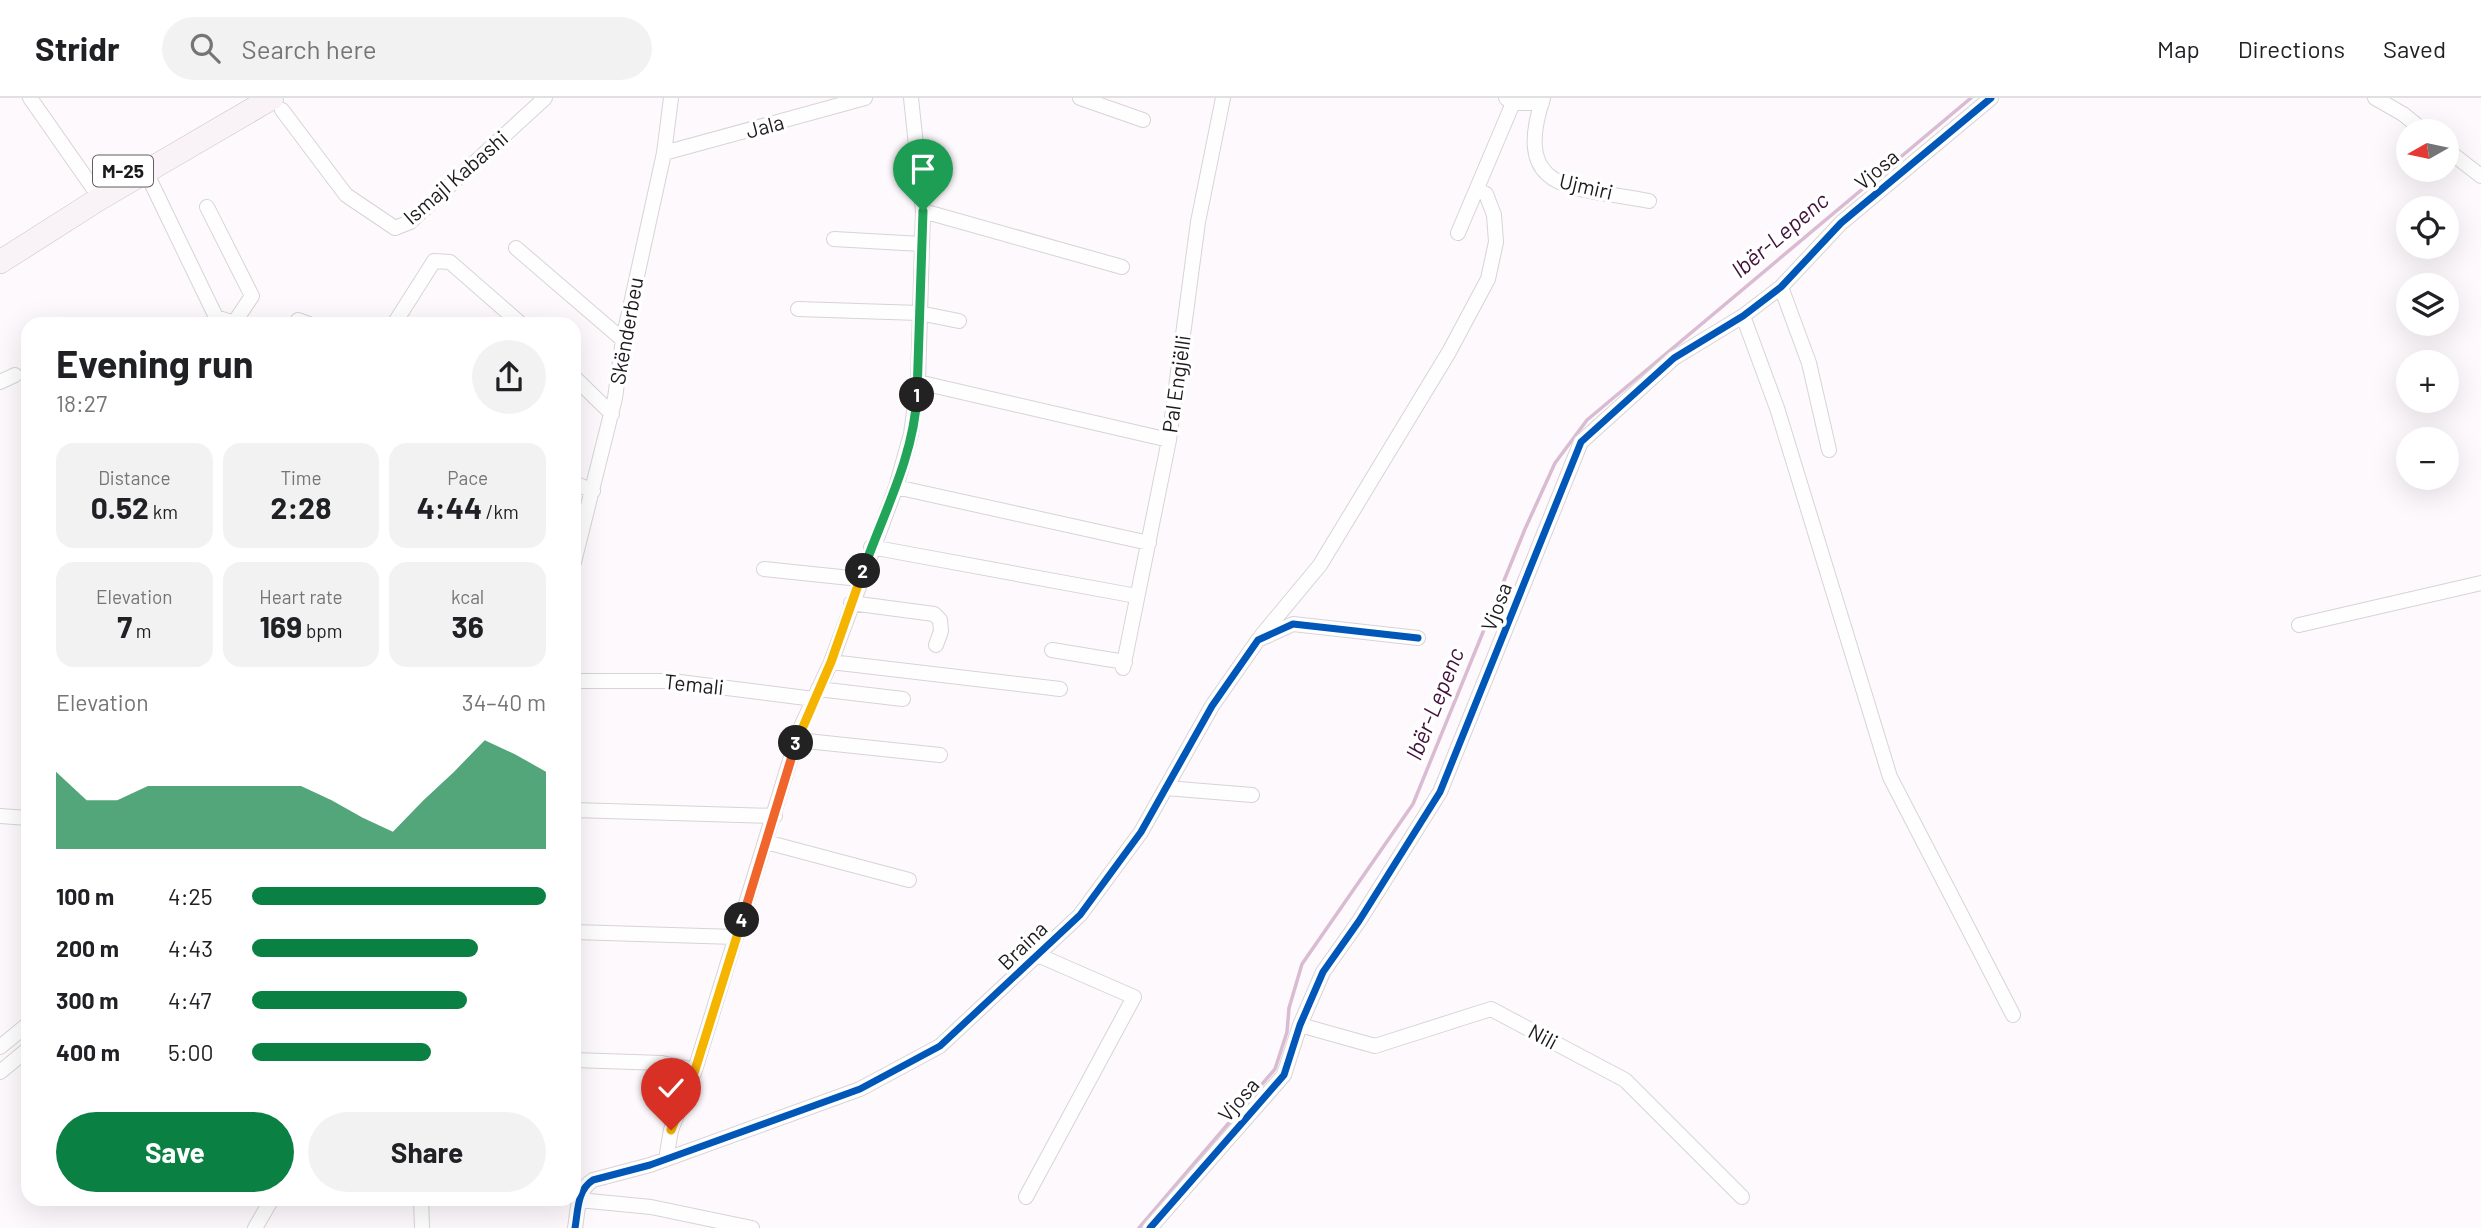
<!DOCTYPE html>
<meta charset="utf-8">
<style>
:root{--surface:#fff;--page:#f2f2f2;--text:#202124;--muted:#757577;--line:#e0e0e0;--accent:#0b8043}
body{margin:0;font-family:Barlow,sans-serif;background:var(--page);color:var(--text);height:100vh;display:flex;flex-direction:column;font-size:26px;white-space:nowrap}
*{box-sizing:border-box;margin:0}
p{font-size:23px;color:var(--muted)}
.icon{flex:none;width:38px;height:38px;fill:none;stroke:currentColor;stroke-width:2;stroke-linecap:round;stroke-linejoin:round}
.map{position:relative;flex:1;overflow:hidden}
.details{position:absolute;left:21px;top:219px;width:560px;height:889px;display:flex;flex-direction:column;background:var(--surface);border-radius:21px;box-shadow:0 7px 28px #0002}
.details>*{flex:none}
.needle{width:46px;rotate:261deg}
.controls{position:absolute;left:2396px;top:21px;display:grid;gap:14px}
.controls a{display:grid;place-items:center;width:63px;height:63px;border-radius:50%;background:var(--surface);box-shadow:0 7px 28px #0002;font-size:35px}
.pin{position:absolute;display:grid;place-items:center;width:60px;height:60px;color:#fff;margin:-72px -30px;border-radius:50% 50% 50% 0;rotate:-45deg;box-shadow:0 0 7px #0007}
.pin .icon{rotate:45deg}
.km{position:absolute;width:35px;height:35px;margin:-18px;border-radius:50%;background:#222;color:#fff;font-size:19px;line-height:35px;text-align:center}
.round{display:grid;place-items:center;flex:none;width:74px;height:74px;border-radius:37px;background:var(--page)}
.summary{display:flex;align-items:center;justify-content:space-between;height:119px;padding:0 35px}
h1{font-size:38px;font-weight:700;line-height:52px}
.metrics{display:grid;grid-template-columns:repeat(3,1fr);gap:10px;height:119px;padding:7px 35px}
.metrics div{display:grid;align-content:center;border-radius:18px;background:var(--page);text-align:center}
.metrics b{font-size:30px;font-weight:700}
.metrics small{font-size:19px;font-weight:400}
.metrics p{font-size:19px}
.chart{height:196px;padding:14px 35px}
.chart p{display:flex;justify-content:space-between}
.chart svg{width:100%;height:126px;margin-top:7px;fill:var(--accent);opacity:.7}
.primary-button{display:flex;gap:14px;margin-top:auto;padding:14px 35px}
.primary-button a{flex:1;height:80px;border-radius:42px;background:var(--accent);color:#fff;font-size:28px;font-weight:700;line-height:80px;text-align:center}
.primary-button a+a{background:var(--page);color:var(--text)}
ul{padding:0 35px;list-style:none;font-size:23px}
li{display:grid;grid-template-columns:112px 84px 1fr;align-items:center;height:52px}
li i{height:18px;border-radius:9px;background:var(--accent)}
header{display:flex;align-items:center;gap:42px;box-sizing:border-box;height:98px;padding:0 35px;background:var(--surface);border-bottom:2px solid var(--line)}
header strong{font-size:33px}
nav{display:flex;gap:38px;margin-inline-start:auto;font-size:24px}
.search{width:490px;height:63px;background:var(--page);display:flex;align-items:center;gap:18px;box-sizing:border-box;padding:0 24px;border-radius:38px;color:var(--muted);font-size:26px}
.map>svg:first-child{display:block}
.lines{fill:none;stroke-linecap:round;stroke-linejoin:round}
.stream{stroke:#d9bbd2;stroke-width:3.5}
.minor-casing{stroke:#d7d4d6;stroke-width:16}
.primary-casing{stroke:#c8bbc5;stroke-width:24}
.minor{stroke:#fffeff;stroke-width:14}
.primary{stroke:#f9f2f7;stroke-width:23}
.cycleway-casing{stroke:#fff;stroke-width:11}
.cycleway{stroke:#0057b8;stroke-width:7}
.split-1-casing{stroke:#fff;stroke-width:14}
.split-2-casing{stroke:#fff;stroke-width:14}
.split-3-casing{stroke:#fff;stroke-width:14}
.split-4-casing{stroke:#fff;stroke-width:14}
.split-5-casing{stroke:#fff;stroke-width:14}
.split-1{stroke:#22a559;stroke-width:9}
.split-2{stroke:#22a559;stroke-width:9}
.split-3{stroke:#f5b400;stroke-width:9}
.split-4{stroke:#f0652b;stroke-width:9}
.split-5{stroke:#f5b400;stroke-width:9}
.labels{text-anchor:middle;stroke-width:7;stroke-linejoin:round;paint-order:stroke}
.shield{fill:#fff;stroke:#615f61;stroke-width:2}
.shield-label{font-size:19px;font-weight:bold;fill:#1d1a1d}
.street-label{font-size:21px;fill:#1d1a1d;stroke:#fff}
.water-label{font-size:23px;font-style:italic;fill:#43123b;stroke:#fff}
</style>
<header>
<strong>Stridr</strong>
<div class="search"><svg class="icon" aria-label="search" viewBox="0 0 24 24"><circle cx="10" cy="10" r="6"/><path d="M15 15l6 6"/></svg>Search here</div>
<nav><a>Map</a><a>Directions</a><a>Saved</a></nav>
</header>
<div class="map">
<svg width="2481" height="1130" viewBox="0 0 2481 1130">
<rect width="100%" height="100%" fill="#fdf9fc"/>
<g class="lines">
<!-- stream -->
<path class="stream" d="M1139,1130L1275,971L1287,934L1289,910L1302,866L1413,706L1525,431L1555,365L1587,322L1971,0"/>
<!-- minor casing -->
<g class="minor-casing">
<path id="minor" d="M30,0L93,90
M1080,0L1143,22
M1506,0L1513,5H1542
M1543,0C1511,98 1576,88 1649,103
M2375,0L2403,16L2424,33
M282,12L346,97L395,130L410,124L545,0
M2446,51L2481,78
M664,55L865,0
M146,74L216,219L234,225L252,198L207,109
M923,113L1122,169
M1458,135L1513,5
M834,141L921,146
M516,150L623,242
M1781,189L1809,265L1829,352
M798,211L919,215L959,223
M1743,218L1777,310L1890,679L2013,917
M298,222L309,226
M394,226L434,163L450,164L521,226
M574,279L612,316
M0,284L15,277
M918,284L1169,342
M574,385L593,393
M896,389L1149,445
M871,449L1131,497
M574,464L615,300L623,242L664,55L671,0
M764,471L860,481
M851,505L934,516L940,522L941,533L936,547
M2299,527L2481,485
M1261,538L1320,467L1449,254L1488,181L1496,144L1494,117L1486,96L1477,91
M1052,552L1125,564
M831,564L1060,591
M1123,570L1169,342L1198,124L1223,0
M574,583H672L814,601
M818,591L903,601
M797,642L940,657
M1166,690L1252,697
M574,712L775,718
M0,718L28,720
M766,744L909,782
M574,834L736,839
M1300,927L1375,948L1491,911L1625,982L1742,1099
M0,949L28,926
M574,962L662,965L695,972
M0,974L28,951
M666,1061L671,1032L695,972L799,633L831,564L896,389L911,336L918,284L923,113L911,0
M1026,1099L1134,899L1040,858
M421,1101L422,1130
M579,1102L651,1109L752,1130
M255,1130L272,1101
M575,1130C578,1113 577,1092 593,1082L650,1067L860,991L940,948L1080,817L1141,734L1212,608L1258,542L1293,526L1418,540
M1150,1130L1284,977L1300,927L1323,874L1359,823L1440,694L1581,344L1674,260L1743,218L1781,189L1841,125L1991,0"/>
</g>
<!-- primary casing -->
<g class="primary-casing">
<path id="primary" d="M0,164L99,101L272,0"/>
</g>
<!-- minor -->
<use href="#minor" class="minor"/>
<!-- primary -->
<use href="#primary" class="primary"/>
<!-- cycleway casing -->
<g class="cycleway-casing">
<path id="cycleway" d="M575,1130C578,1113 577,1092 593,1082L650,1067L860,991L940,948L1080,817L1141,734L1212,608L1258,542L1293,526L1418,540
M1150,1130L1284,977L1300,927L1323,874L1359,823L1440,694L1581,344L1674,260L1743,218L1781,189L1841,125L1991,0"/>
</g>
<!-- cycleway -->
<use href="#cycleway" class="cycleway"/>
</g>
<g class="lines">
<!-- split-1 casing -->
<g class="split-1-casing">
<path id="split-1" d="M917,297L923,113"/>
</g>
<!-- split-2 casing -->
<g class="split-2-casing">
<path id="split-2" d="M863,473C883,416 914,359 917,297"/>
</g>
<!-- split-3 casing -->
<g class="split-3-casing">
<path id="split-3" d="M796,645L831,564L863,473"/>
</g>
<!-- split-4 casing -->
<g class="split-4-casing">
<path id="split-4" d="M742,822L796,645"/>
</g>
<!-- split-5 casing -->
<g class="split-5-casing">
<path id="split-5" d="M671,1032L695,972L742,822"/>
</g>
<!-- split-1 -->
<use href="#split-1" class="split-1"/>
<!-- split-2 -->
<use href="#split-2" class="split-2"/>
<!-- split-3 -->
<use href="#split-3" class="split-3"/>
<!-- split-4 -->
<use href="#split-4" class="split-4"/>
<!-- split-5 -->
<use href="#split-5" class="split-5"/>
</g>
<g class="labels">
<!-- shield labels -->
<rect class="shield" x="93" y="57.5" width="60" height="31" rx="5"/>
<g class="shield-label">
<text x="123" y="80">M-25</text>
</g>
<!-- street labels -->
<g class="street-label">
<text transform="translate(765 29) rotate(-15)" y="7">Jala</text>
<text transform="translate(1877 72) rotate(-40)" y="7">Vjosa</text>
<text transform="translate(456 80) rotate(-41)" y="7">Ismajl Kabashi</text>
<text transform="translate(1586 89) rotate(13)" y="7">Ujmiri</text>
<text transform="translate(627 233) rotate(-80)" y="7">Skënderbeu</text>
<text transform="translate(1177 286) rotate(-82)" y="7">Pal Engjëlli</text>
<text transform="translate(1497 509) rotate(-69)" y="7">Vjosa</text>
<text transform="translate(694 587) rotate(6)" y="7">Temali</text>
<text transform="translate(1023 848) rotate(-44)" y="7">Braina</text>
<text transform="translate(1543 939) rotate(28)" y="7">Nili</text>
<text transform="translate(1239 1002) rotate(-49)" y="7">Vjosa</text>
</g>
<!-- water labels -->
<g class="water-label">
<text transform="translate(1780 137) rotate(-40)" y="8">Ibër-Lepenc</text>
<text transform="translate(1435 606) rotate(-68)" y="8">Ibër-Lepenc</text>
</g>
</g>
</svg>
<div class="controls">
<a><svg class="needle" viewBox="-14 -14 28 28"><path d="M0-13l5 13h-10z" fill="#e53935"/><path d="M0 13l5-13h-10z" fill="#757577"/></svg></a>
<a><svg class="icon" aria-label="locate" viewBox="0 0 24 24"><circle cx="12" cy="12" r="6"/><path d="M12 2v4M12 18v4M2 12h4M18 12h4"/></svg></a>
<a><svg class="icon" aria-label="layers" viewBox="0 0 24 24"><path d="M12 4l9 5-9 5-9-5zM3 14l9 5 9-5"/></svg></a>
<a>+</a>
<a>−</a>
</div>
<div class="pin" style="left:923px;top:113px;background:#1e9e55"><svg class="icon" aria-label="arrive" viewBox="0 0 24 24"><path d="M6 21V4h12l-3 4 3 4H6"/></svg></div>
<div class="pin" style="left:671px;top:1032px;background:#d93025"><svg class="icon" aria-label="check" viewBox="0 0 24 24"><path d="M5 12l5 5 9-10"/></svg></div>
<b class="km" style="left:917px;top:297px">1</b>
<b class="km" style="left:863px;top:473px">2</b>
<b class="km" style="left:796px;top:645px">3</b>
<b class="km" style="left:742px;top:822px">4</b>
<section class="details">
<div class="summary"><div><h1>Evening run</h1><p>18:27</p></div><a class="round"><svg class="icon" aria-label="share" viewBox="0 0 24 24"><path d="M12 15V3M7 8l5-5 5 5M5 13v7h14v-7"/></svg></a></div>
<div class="metrics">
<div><p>Distance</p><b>0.52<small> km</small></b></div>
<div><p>Time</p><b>2:28</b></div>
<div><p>Pace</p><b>4:44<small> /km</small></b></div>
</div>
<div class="metrics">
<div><p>Elevation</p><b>7<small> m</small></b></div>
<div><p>Heart rate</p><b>169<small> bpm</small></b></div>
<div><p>kcal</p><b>36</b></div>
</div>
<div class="chart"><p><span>Elevation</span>34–40 m</p>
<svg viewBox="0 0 160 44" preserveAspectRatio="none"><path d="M0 44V17L10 27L20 27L30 22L40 22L50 22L60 22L70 22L80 22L90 27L100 33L110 38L120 27L130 17L140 6L150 11L160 17V44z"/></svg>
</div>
<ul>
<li><b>100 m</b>4:25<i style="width:100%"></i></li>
<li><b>200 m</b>4:43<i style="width:77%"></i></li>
<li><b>300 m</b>4:47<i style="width:73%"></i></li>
<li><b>400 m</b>5:00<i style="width:61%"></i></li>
</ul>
<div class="primary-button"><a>Save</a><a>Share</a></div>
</section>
</div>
